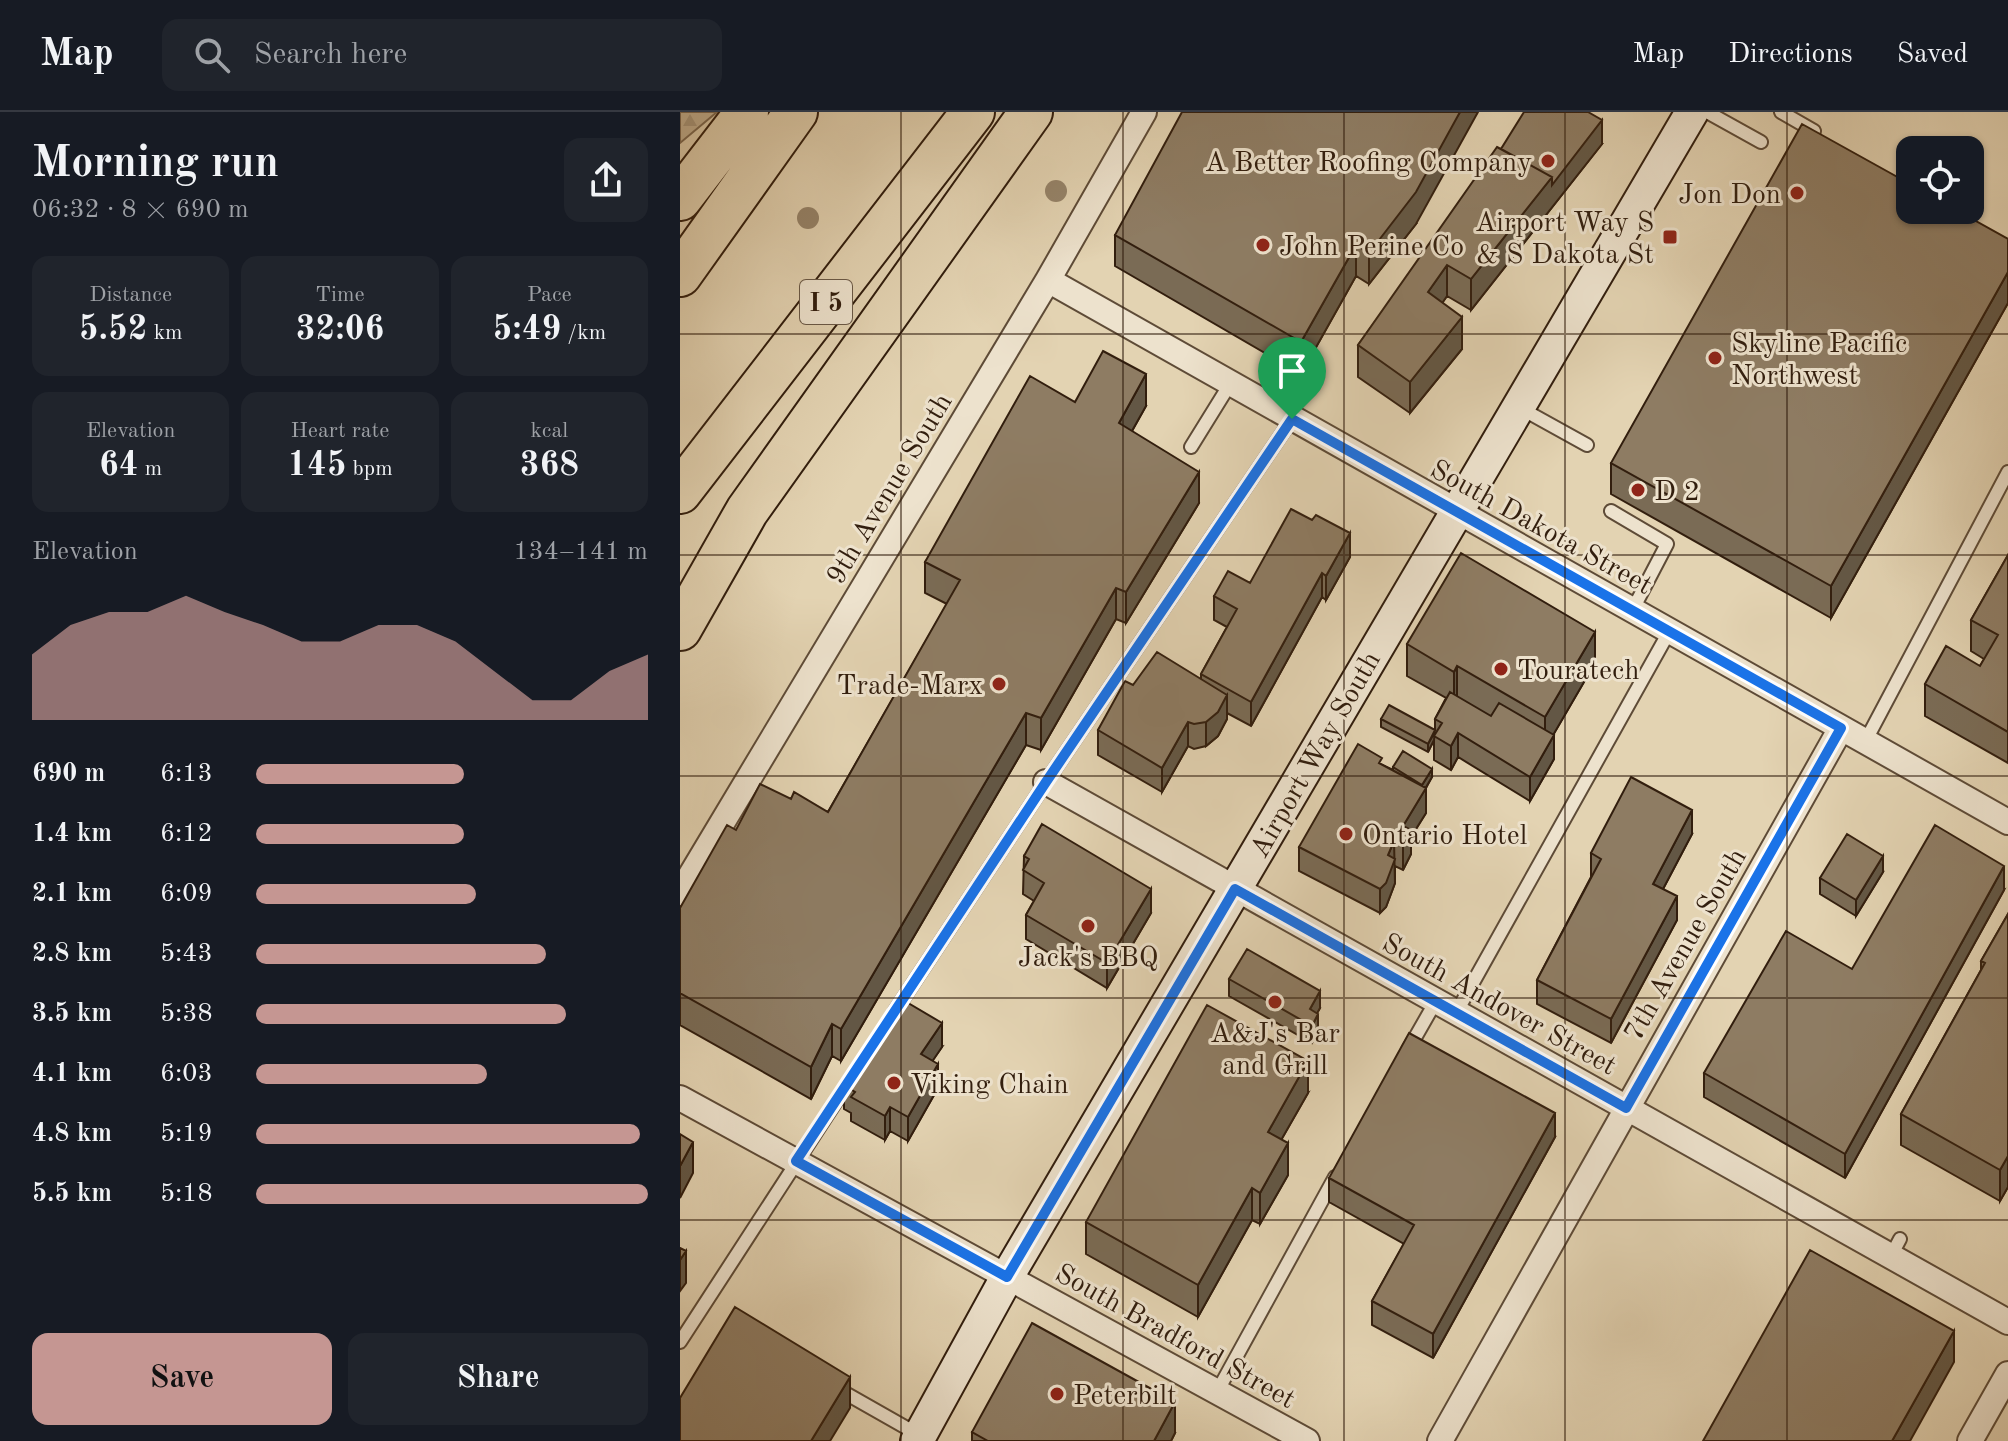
<!DOCTYPE html>
<meta charset="utf-8">
<style>
:root{--surface:#171b24;--page:#20242c;--text:#f1f3f6;--muted:#9ea1a6;--line:#363941;--accent:#c59692}
body{margin:0;font-family:"Old Standard TT",serif;background:var(--page);color:var(--text);height:100vh;display:flex;flex-direction:column;font-size:30px;white-space:nowrap}
*{box-sizing:border-box;margin:0}
p{font-size:26px;color:var(--muted)}
.icon{flex:none;width:44px;height:44px;fill:none;stroke:currentColor;stroke-width:2;stroke-linecap:round;stroke-linejoin:round}
.map{position:relative;flex:1;overflow:hidden}
.panel{display:flex;flex-direction:column;background:var(--surface);width:680px}
.panel>*{flex:none}
.tools{position:absolute;left:1216px;top:24px;display:grid;gap:16px}
.tools a{display:grid;place-items:center;width:88px;height:88px;border-radius:16px;background:var(--surface);box-shadow:0 2px 6px #0004;font-size:40px}
.pin{position:absolute;display:grid;place-items:center;width:68px;height:68px;color:#fff;margin:-82px -34px;border-radius:50% 50% 50% 0;rotate:-45deg;box-shadow:0 0 8px #0007}
.pin .icon{rotate:45deg}
.round{display:grid;place-items:center;flex:none;width:84px;height:84px;border-radius:16px;background:var(--page)}
.overview{display:flex;align-items:center;justify-content:space-between;height:136px;padding:0 32px}
h1{font-size:44px;font-weight:800;line-height:60px}
.metrics{display:grid;grid-template-columns:repeat(3,1fr);gap:12px;height:136px;padding:8px 32px}
.metrics div{display:grid;align-content:center;border-radius:16px;background:var(--page);text-align:center}
.metrics b{font-size:34px;font-weight:800}
.metrics small{font-size:22px;font-weight:400}
.metrics p{font-size:22px}
.chart{height:224px;padding:16px 32px}
.chart p{display:flex;justify-content:space-between}
.chart svg{width:100%;height:144px;margin-top:8px;fill:var(--accent);opacity:.7}
.action{display:flex;gap:16px;margin-top:auto;padding:16px 32px}
.action a{flex:1;height:92px;border-radius:16px;background:var(--accent);color:#111;font-size:32px;font-weight:800;line-height:92px;text-align:center}
.action a+a{background:var(--page);color:var(--text)}
ul{padding:0 32px;list-style:none;font-size:26px}
li{display:grid;grid-template-columns:128px 96px 1fr;align-items:center;height:60px}
li i{height:20px;border-radius:10px;background:var(--accent)}
header{display:flex;align-items:center;gap:48px;box-sizing:border-box;height:112px;padding:0 40px;background:var(--surface);border-bottom:2px solid var(--line)}
header strong{font-size:38px}
nav{display:flex;gap:44px;margin-inline-start:auto;font-size:28px}
.search{width:560px;height:72px;background:var(--page);display:flex;align-items:center;gap:20px;box-sizing:border-box;padding:0 28px;border-radius:16px;color:var(--muted);font-size:30px}
main{display:flex;flex:1;min-height:0}
.map>svg:first-child{display:block}
.forest{fill:url(#forest-firs);stroke:#7c6952;stroke-width:2}
.lines{fill:none;stroke-linecap:round;stroke-linejoin:round}
.service-casing{stroke:#5e4b37;stroke-width:16}
.minor-casing{stroke:#5e4b37;stroke-width:28}
.secondary-casing{stroke:#321e0e;stroke-width:36}
.motorway-casing{stroke:#321e0e;stroke-width:46}
.service{stroke:#ede2cd;stroke-width:12}
.minor{stroke:#ede2cd;stroke-width:24}
.secondary{stroke:#ede2cd;stroke-width:32}
.motorway{stroke:#e3d3b2;stroke-width:42}
.tree{fill:#96846a}
.wall{fill:#7a6b55;stroke:#321e0e;stroke-width:2}
.shaded-wall{fill:#635745;stroke:#321e0e;stroke-width:2}
.building{fill:#8e7c63;stroke:#321e0e;stroke-width:2}
.route-casing{stroke:#fff;stroke-width:16}
.route{stroke:#1a73e8;stroke-width:10}
.grid{fill:none;stroke:#321e0e;stroke-width:2;stroke-opacity:0.55}
.poi-dot{fill:#8f2418;stroke:#ede2cd;stroke-width:3}
.labels{text-anchor:middle;stroke-width:6;stroke-linejoin:round;paint-order:stroke}
.shield{fill:#ede2cd;stroke:#6a5947;stroke-width:2}
.shield-label{font-size:26px;font-weight:bold;fill:#321e0e}
.poi-label{font-size:28px;fill:#321e0e;stroke:#ede2cd;text-anchor:start}
.street-label{font-size:28px;fill:#321e0e;stroke:#ede2cd}
</style>
<header>
<strong>Map</strong>
<div class="search"><svg class="icon" aria-label="search" viewBox="0 0 24 24"><circle cx="10" cy="10" r="6"/><path d="M15 15l6 6"/></svg>Search here</div>
<nav><a>Map</a><a>Directions</a><a>Saved</a></nav>
</header>
<main>
<section class="panel">
<div class="overview"><div><h1>Morning run</h1><p>06:32 · 8 × 690 m</p></div><a class="round"><svg class="icon" aria-label="share" viewBox="0 0 24 24"><path d="M12 15V3M7 8l5-5 5 5M5 13v7h14v-7"/></svg></a></div>
<div class="metrics">
<div><p>Distance</p><b>5.52<small> km</small></b></div>
<div><p>Time</p><b>32:06</b></div>
<div><p>Pace</p><b>5:49<small> /km</small></b></div>
</div>
<div class="metrics">
<div><p>Elevation</p><b>64<small> m</small></b></div>
<div><p>Heart rate</p><b>145<small> bpm</small></b></div>
<div><p>kcal</p><b>368</b></div>
</div>
<div class="chart"><p><span>Elevation</span>134–141 m</p>
<svg viewBox="0 0 160 44" preserveAspectRatio="none"><path d="M0 44V24L10 15L20 11L30 11L40 6L50 11L60 15L70 20L80 20L90 15L100 15L110 20L120 29L130 38L140 38L150 29L160 24V44z"/></svg>
</div>
<ul>
<li><b>690 m</b>6:13<i style="width:53%"></i></li>
<li><b>1.4 km</b>6:12<i style="width:53%"></i></li>
<li><b>2.1 km</b>6:09<i style="width:56%"></i></li>
<li><b>2.8 km</b>5:43<i style="width:74%"></i></li>
<li><b>3.5 km</b>5:38<i style="width:79%"></i></li>
<li><b>4.1 km</b>6:03<i style="width:59%"></i></li>
<li><b>4.8 km</b>5:19<i style="width:98%"></i></li>
<li><b>5.5 km</b>5:18<i style="width:100%"></i></li>
</ul>
<div class="action"><a>Save</a><a>Share</a></div>
</section>
<div class="map">
<svg width="1328" height="1329" viewBox="0 0 1328 1329">
<defs>
<pattern id="forest-firs" width="22" height="20" patternUnits="userSpaceOnUse" patternTransform="scale(2)"><rect width="22" height="20" fill="#c5b496"/><path d="M5 1l3.5 6h-7zM16 11l3.5 6h-7z" fill="#aa9a80"/></pattern>
</defs>
<rect width="100%" height="100%" fill="#e3d3b2"/>
<filter id="stains"><feTurbulence type="fractalNoise" baseFrequency=".0025" numOctaves="4"/><feColorMatrix values="0 0 0 0 .2 0 0 0 0 .09 0 0 0 0 .02 0 0 0 .5 -.17"/></filter>
<radialGradient id="worn" r=".72"><stop offset=".6" stop-color="#630" stop-opacity="0"/><stop offset="1" stop-color="#630" stop-opacity=".3"/></radialGradient>
<!-- forest -->
<path class="forest" d="M0,0H37L0,31Z"/>
<g class="lines">
<!-- service casing -->
<g class="service-casing">
<path id="service" d="M1027,0L1081,30
M1101,0L1134,19
M840,296L907,333
M511,335L550,272
M931,399L987,432L952,499
M1185,630L1328,360
M215,899L366,670L612,307
M776,901L989,520
M728,938L756,889
M1211,1144L1220,1127
M0,1230L172,965
M158,1277L239,1323
M537,1280L655,1065"/>
</g>
<!-- minor casing -->
<g class="minor-casing">
<path id="minor" d="M368,168L1328,710
M366,670L1328,1210
M0,781L368,168L464,0
M0,986L627,1329
M760,1329L1161,616
M1290,1329L1328,1262"/>
</g>
<!-- secondary casing -->
<g class="secondary-casing">
<path id="secondary" d="M237,1329L327,1165L1012,0"/>
</g>
<!-- motorway casing -->
<g class="motorway-casing">
<path id="motorway" d="M0,87L67,0
M0,163L116,0
M0,380L293,0
M0,517L67,399L351,0"/>
</g>
<!-- service -->
<use href="#service" class="service"/>
<!-- minor -->
<use href="#minor" class="minor"/>
<!-- secondary -->
<use href="#secondary" class="secondary"/>
<!-- motorway -->
<use href="#motorway" class="motorway"/>
</g>
<!-- trees -->
<g class="tree">
<circle cx="376" cy="79" r="11"/>
<circle cx="128" cy="106" r="11"/>
</g>
<!-- wall -->
<path class="wall" d="M922,32L791,198L767,184L762,191L782,237L730,301L678,265V233L821,37Z
M736,112L689,172L676,164L621,262L435,154V123Z
M1328,127V191L1151,506L931,382V351Z
M395,290L466,294L452,319L519,391L446,511L436,507L361,638L346,633L161,949L152,944L131,987L0,913V796L111,687L148,700L267,492L245,481V450Z
M632,408L670,445L646,488L642,485L571,614L547,601V607L538,624L526,634L514,637L508,634L482,680L418,643V618L453,573L521,567V562L547,515L534,508V484L570,471Z
M1328,443V651L1245,604V572L1300,554L1304,547L1291,539V508Z
M727,532L915,551L873,623L874,647L850,689L778,645L771,658L754,648V628L748,640L701,615V607L755,618V607L766,586L727,564Z
M702,653L713,658V655L752,665L746,676V701L731,725V742L723,758L715,754V771L706,795L700,801L619,759V735Z
M1012,722L983,777L997,808L931,931L857,892V868L911,765V741Z
M344,744L471,801L427,876L346,827V803L354,789L343,782Z
M1203,760L1176,804L1140,782V766Z
M1324,778L1165,1066L1024,985V961L1172,857Z
M1328,802V1075L1320,1089L1221,1033V1002L1301,858V849Z
M549,867L640,896L637,901L638,919L632,931L549,884Z
M262,935L252,949L258,976L228,1029L210,1019L205,1028L171,1009V1001L164,997V973Z
M628,981L601,1028L608,1063L580,1112L572,1108L518,1205L406,1142V1110Z
M875,1025L753,1246L692,1213V1189L724,1132L649,1090V1066Z
M292,1320L495,1321L491,1329H292Z"/>
<!-- shaded-wall -->
<path class="shaded-wall" d="M780,0H798L736,112L689,172V141Z
M922,8V32L791,198V167L872,65Z
M676,133V164L621,262V230Z
M767,153V184L748,212V180Z
M1328,160V191L1151,506V474Z
M782,205V237L730,301V270Z
M466,262V294L439,342V311Z
M519,360V391L446,511V480Z
M670,421V445L646,488V464Z
M642,461V485L571,614V590Z
M436,476V507L361,638V606Z
M915,520V551L865,637V605Z
M777,554V585L774,591V560Z
M547,583V607L538,624L526,634V610Z
M346,601V633L161,949V917Z
M508,610V634L482,680V656Z
M755,620L754,628L748,640V632Z
M778,621V645L771,658V634Z
M874,623V647L850,689V665Z
M752,657V665L742,682V673Z
M746,676V701L731,725V742L723,758V714Z
M1012,698V722L973,796V772Z
M714,729L715,771L706,795L700,801V777L708,743Z
M1203,744V760L1176,804V788Z
M1324,754V778L1165,1066V1042Z
M471,777V801L427,876V851Z
M997,784V808L931,931V907Z
M640,879V896L630,914V897Z
M638,902V919L632,931V914Z
M262,911V935L241,966V942Z
M152,912V944L131,987V955Z
M628,949V981L588,1051V1020Z
M258,952V976L228,1029V1005Z
M210,995V1019L205,1028V1004Z
M875,1001V1025L753,1246V1222Z
M13,1030V1061L0,1086V1054Z
M608,1031V1063L580,1112V1081Z
M1328,1044V1075L1320,1089V1058Z
M572,1076V1108L518,1205V1173Z
M6,1139V1171L0,1179V1148Z
M1274,1219V1250L1230,1329H1212Z
M170,1265V1296L150,1329H131Z
M495,1290V1321L491,1329H474Z"/>
<!-- building -->
<path class="building" d="M502,0H780L736,80L689,141L676,133L621,230L435,123Z
M844,0H908L922,8L872,73V65L821,37Z
M1122,12L1230,72V98H1276L1328,127V160L1151,474L931,351Z
M817,35L872,65L791,167L767,153L748,180L782,205L730,270L678,233Z
M423,239L466,262L439,311L519,360L446,480L436,476L361,606L346,601L161,917L152,912L131,955L0,881V796L47,713L56,718L80,672L111,687L114,680L148,700L280,468L245,450L350,264L395,290Z
M611,397L632,408L636,403L670,421L646,464L642,461L571,590L521,562L557,497L534,484L548,459L570,471Z
M781,441L915,520L865,605L777,554L774,560L727,532Z
M1328,443V620L1245,572L1266,534L1300,554L1318,523L1291,508Z
M477,540L547,583L538,600L526,610L514,612L508,610L482,656L418,618L445,569L453,573Z
M770,580L811,604L819,591L874,623L850,665L778,621L771,634L754,624L762,611L755,607Z
M709,593L755,618L748,632L701,607Z
M678,632L702,646L699,651L746,676L723,714L731,718L723,734L714,729L708,743L715,747L706,771L700,777L619,735Z
M723,639L752,657L742,673L713,655Z
M951,665L1012,698L973,772L997,784L931,907L857,868L921,747L911,741Z
M362,712L471,777L427,851L346,803L364,771L343,758L349,747L344,744Z
M1255,713L1324,754L1165,1042L1024,961L1106,819L1172,857Z
M1167,722L1203,744L1176,788L1140,766Z
M1328,802V1044L1320,1058L1221,1002L1305,851L1301,849Z
M567,837L640,879L630,897L638,902L632,914L549,867Z
M218,885L262,911L241,942L258,952L228,1005L210,995L205,1004L171,985L175,980L164,973L186,932Z
M527,893L628,949L588,1020L608,1031L580,1081L572,1076L518,1173L406,1110Z
M729,921L875,1001L753,1222L692,1189L734,1113L649,1066Z
M0,1022L13,1030L0,1054Z
M0,1136L6,1139L0,1148Z
M1130,1138L1274,1219L1212,1329H1023Z
M55,1195L170,1265L131,1329H0V1286Z
M352,1211L495,1290L474,1329H308L292,1320Z"/>
<g class="lines">
<!-- route casing -->
<g class="route-casing">
<path id="route" d="M612,307L1161,616L946,996L555,777L327,1165L116,1049L366,670Z"/>
</g>
<!-- route -->
<use href="#route" class="route"/>
</g>
<!-- grid -->
<path class="grid" d="M221,0V1329M443,0V1329M664,0V1329M885,0V1329M1107,0V1329M0,222H1328M0,443H1328M0,664H1328M0,886H1328M0,1108H1328"/>
<!-- markers -->
<g class="poi-dot">
<circle cx="868" cy="49" r="8"/>
<circle cx="1117" cy="81" r="8"/>
<rect x="982" y="117" width="16" height="16" rx="4"/>
<circle cx="583" cy="133" r="8"/>
<circle cx="1035" cy="246" r="8"/>
<circle cx="958" cy="378" r="8"/>
<circle cx="821" cy="557" r="8"/>
<circle cx="319" cy="572" r="8"/>
<circle cx="666" cy="722" r="8"/>
<circle cx="408" cy="814" r="8"/>
<circle cx="595" cy="890" r="8"/>
<circle cx="214" cy="971" r="8"/>
<circle cx="377" cy="1282" r="8"/>
</g>
<g class="labels">
<!-- shield labels -->
<rect class="shield" x="120" y="168" width="52" height="44" rx="6"/>
<g class="shield-label">
<text x="146" y="199">I 5</text>
</g>
<!-- poi labels -->
<g class="poi-label">
<text x="852" y="59" text-anchor="end">A Better Roofing Company</text>
<text x="1101" y="91" text-anchor="end">Jon Don</text>
<text x="974" y="119" text-anchor="end">Airport Way S<tspan x="974" dy="32">&amp; S Dakota St</tspan></text>
<text x="599" y="143">John Perine Co</text>
<text x="1051" y="240">Skyline Pacific<tspan x="1051" dy="32">Northwest</tspan></text>
<text x="974" y="388">D 2</text>
<text x="837" y="567">Touratech</text>
<text x="303" y="582" text-anchor="end">Trade-Marx</text>
<text x="682" y="732">Ontario Hotel</text>
<text x="408" y="854" text-anchor="middle">Jack's BBQ</text>
<text x="595" y="930" text-anchor="middle">A&amp;J's Bar<tspan x="595" dy="32">and Grill</tspan></text>
<text x="230" y="981">Viking Chain</text>
<text x="393" y="1292">Peterbilt</text>
</g>
<!-- street labels -->
<g class="street-label">
<text transform="translate(208 376) rotate(-59)" y="10">9th Avenue South</text>
<text transform="translate(862 414) rotate(29)" y="10">South Dakota Street</text>
<text transform="translate(634 642) rotate(-60)" y="10">Airport Way South</text>
<text transform="translate(1004 832) rotate(-60)" y="10">7th Avenue South</text>
<text transform="translate(820 891) rotate(29)" y="10">South Andover Street</text>
<text transform="translate(496 1223) rotate(29)" y="10">South Bradford Street</text>
</g>
</g>
<rect width="100%" height="100%" filter="url(#stains)"/>
<rect width="100%" height="100%" fill="url(#worn)"/>
</svg>
<div class="tools">
<a><svg class="icon" aria-label="locate" viewBox="0 0 24 24"><circle cx="12" cy="12" r="6"/><path d="M12 2v4M12 18v4M2 12h4M18 12h4"/></svg></a>
</div>
<div class="pin" style="left:612px;top:307px;background:#1e9e55"><svg class="icon" aria-label="arrive" viewBox="0 0 24 24"><path d="M6 21V4h12l-3 4 3 4H6"/></svg></div>
</div>
</main>
